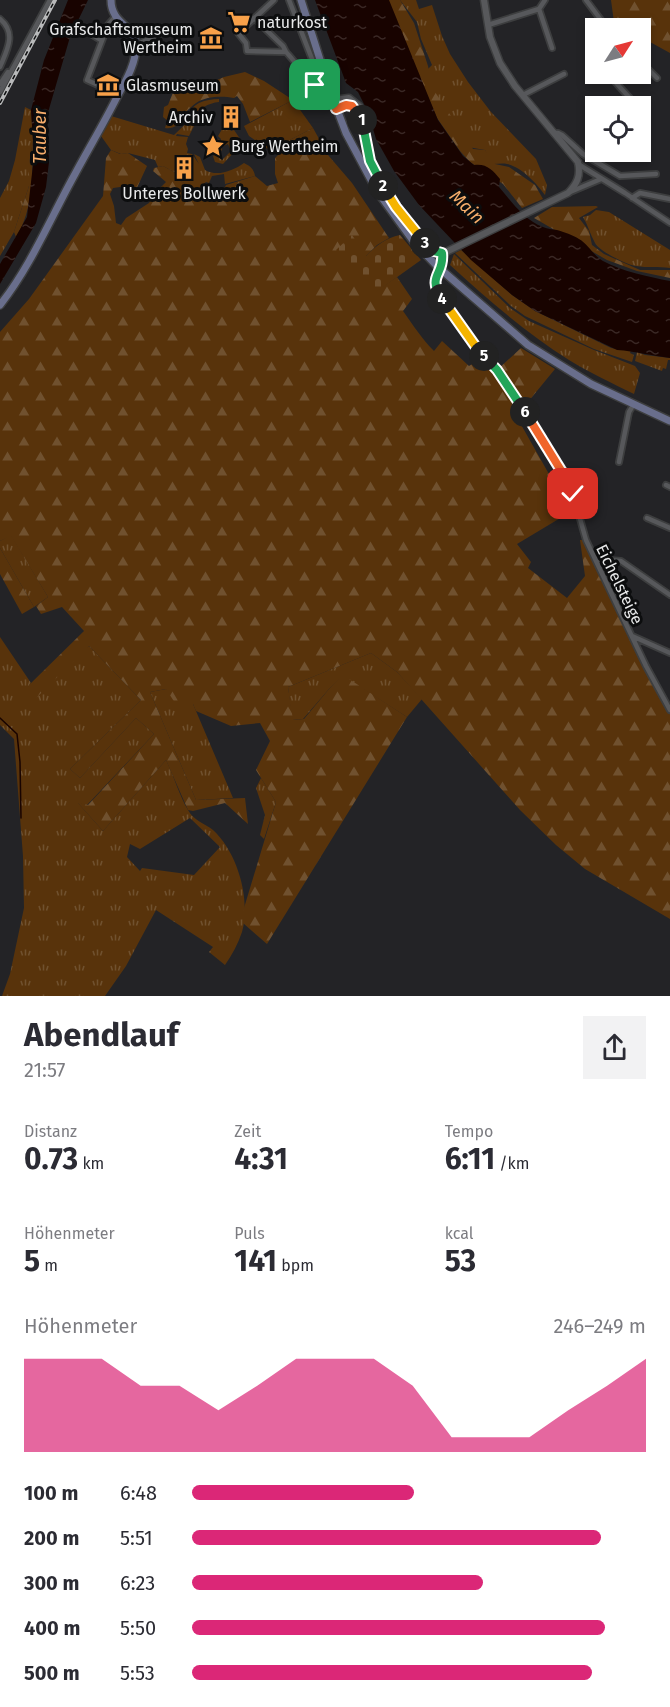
<!DOCTYPE html>
<html lang="de">
<meta charset="utf-8">
<style>
:root{--surface:#fff;--page:#f2f2f3;--text:#2b2b33;--muted:#7c7c81;--accent:#db2777}
body{margin:0;font-family:"Fira Sans",sans-serif;background:var(--page);color:var(--text);height:100vh;display:flex;flex-direction:column;font-size:22px;white-space:nowrap}
*{box-sizing:border-box;margin:0}
p{font-size:20px;color:var(--muted)}
.icon{flex:none;width:33px;height:33px;fill:none;stroke:currentColor;stroke-width:2;stroke-linecap:round;stroke-linejoin:round}
.map{position:relative;height:996px;overflow:hidden}
.panel{display:flex;flex-direction:column;background:var(--surface);flex:1}
.panel>*{flex:none}
.needle{width:39px;rotate:54deg}
.controls{position:absolute;left:585px;top:18px;display:grid;gap:12px}
.controls a{display:grid;place-items:center;width:66px;height:66px;border-radius:0px;background:var(--surface);box-shadow:0 3px 9px #0003;font-size:30px}
.pin{position:absolute;display:grid;place-items:center;width:51px;height:51px;color:#fff;margin:-26px;border-radius:12px;box-shadow:0 3px 9px #0006}
.km{position:absolute;width:30px;height:30px;margin:-15px;border-radius:50%;background:#222;color:#fff;font-size:16px;line-height:30px;text-align:center}
.round{display:grid;place-items:center;flex:none;width:63px;height:63px;border-radius:0px;background:var(--page)}
.overview{display:flex;align-items:center;justify-content:space-between;height:102px;padding:0 24px}
h1{font-size:33px;font-weight:700;line-height:45px}
.metrics{display:grid;grid-template-columns:repeat(3,1fr);gap:9px;height:102px;padding:6px 24px}
.metrics div{display:grid;align-content:center}
.metrics b{font-size:30px;font-weight:700}
.metrics small{font-size:16px;font-weight:400}
.metrics p{font-size:16px}
.chart{height:168px;padding:12px 24px}
.chart p{display:flex;justify-content:space-between}
.chart svg{width:100%;height:108px;margin-top:6px;fill:var(--accent);opacity:.7}
ul{padding:0 24px;list-style:none;font-size:20px}
li{display:grid;grid-template-columns:96px 72px 1fr;align-items:center;height:45px}
li i{height:15px;border-radius:8px;background:var(--accent)}
.map>svg:first-child{display:block}
.grass{fill:url(#grass-tufts);fill-rule:evenodd}
.forest{fill:url(#forest-firs)}
.cemetery{fill:url(#cemetery-stones)}
.water{fill:url(#water-ripples)}
.lines{fill:none;stroke-linecap:round;stroke-linejoin:round}
.stream{stroke:#180300;stroke-width:1.5}
.minor-casing{stroke:#3d3e3f;stroke-width:8}
.tertiary-casing{stroke:#3d3e3f;stroke-width:9}
.secondary-casing{stroke:#3d3e3f;stroke-width:10}
.minor{stroke:#57585b;stroke-width:4.5}
.tertiary{stroke:#57585b;stroke-width:6}
.secondary{stroke:#696e8c;stroke-width:7}
.rail-casing{stroke:#b8b9ba;stroke-width:4}
.rail{stroke:#0c0d0e;stroke-width:1.5;stroke-dasharray:4.5;stroke-linecap:butt}
.minor-bridge-casing{stroke:#3d3e3f;stroke-width:8;stroke-linecap:butt}
.minor-bridge{stroke:#57585b;stroke-width:4.5}
.split-1-casing{stroke:#fff;stroke-width:12}
.split-2-casing{stroke:#fff;stroke-width:12}
.split-3-casing{stroke:#fff;stroke-width:12}
.split-4-casing{stroke:#fff;stroke-width:12}
.split-5-casing{stroke:#fff;stroke-width:12}
.split-6-casing{stroke:#fff;stroke-width:12}
.split-7-casing{stroke:#fff;stroke-width:12}
.split-8-casing{stroke:#fff;stroke-width:12}
.split-1{stroke:#f0652b;stroke-width:8}
.split-2{stroke:#22a559;stroke-width:8}
.split-3{stroke:#f5b400;stroke-width:8}
.split-4{stroke:#22a559;stroke-width:8}
.split-5{stroke:#f5b400;stroke-width:8}
.split-6{stroke:#22a559;stroke-width:8}
.split-7{stroke:#f0652b;stroke-width:8}
.split-8{stroke:#f5b400;stroke-width:8}
.labels{text-anchor:middle;stroke-width:6;stroke-linejoin:round;paint-order:stroke}
.poi-label{font-size:16px;fill:#e9eaeb;stroke:#0c0d0e;text-anchor:start}
.street-label{font-size:16px;fill:#e9eaeb;stroke:#0c0d0e}
.water-label{font-size:18px;font-style:italic;fill:#f6ad6b;stroke:#0c0d0e}
</style>
<div class="map">
<svg width="670" height="996" viewBox="0 0 670 996">
<defs>
<pattern id="grass-tufts" width="24" height="20" patternUnits="userSpaceOnUse" patternTransform="scale(1.5)"><rect width="24" height="20" fill="#58330b"/><path d="M3 7l-1-3M5 7V3M7 7l1-3M15 17l-1-3M17 17v-4M19 17l1-3" fill="none" stroke="#70512f"/></pattern>
<pattern id="forest-firs" width="22" height="20" patternUnits="userSpaceOnUse" patternTransform="scale(1.5)"><rect width="22" height="20" fill="#58330b"/><path d="M5 1l3.5 6h-7zM16 11l3.5 6h-7z" fill="#70512f"/></pattern>
<pattern id="cemetery-stones" width="16" height="16" patternUnits="userSpaceOnUse" patternTransform="scale(1.5)"><rect width="16" height="16" fill="#58330b"/><path d="M2 7V4a2 2 0 0 1 4 0v3zM10 15v-3a2 2 0 0 1 4 0v3z" fill="#70512f"/></pattern>
<pattern id="water-ripples" width="26" height="14" patternUnits="userSpaceOnUse" patternTransform="scale(1.5)"><rect width="26" height="14" fill="#180300"/><path d="M2 4q2-2 4 0t4 0M15 11q2-2 4 0t4 0" fill="none" stroke="#3a2825"/></pattern>
</defs>
<rect width="100%" height="100%" fill="#232326"/>
<!-- grass -->
<path class="grass" d="M400,0H416L419,9L432,5L442,36L450,54L468,82L491,112L536,159L547,185L545,195C537,184 522,167 507,164C503,163 497,164 492,164L485,150L468,147L457,136L427,79L428,69L432,65L421,39L417,22Z
M219,99V102C196,104 181,131 165,128L166,125C180,127 188,109 199,103C206,100 212,99 219,99Z
M293,100L313,128L278,146L272,145L268,149L249,136L244,126Z
M25,107L31,110L33,141L29,164V186L14,232L0,256V198L9,181L15,160Z
M198,112H201L189,136L177,134L176,136L188,137L186,144L188,149L187,153L192,154L199,164L194,154L200,157L205,170C217,177 233,171 244,163C250,166 254,169 255,176L225,184L224,174L212,176L209,183L206,182L204,184L210,188L214,193L212,196L203,201L194,190L181,181L178,174L163,166L158,167L155,160L128,153L121,154L111,150L101,136L111,116L174,135Z
M224,126H228L231,131L234,130L245,146L240,148L239,150L237,149L223,164L215,162L213,156L216,154L222,160L231,151L228,144L221,147L222,150L217,154L214,150V147L210,152L209,149L216,139L220,140L218,144L220,143L221,139L218,136Z
M596,210L609,212L670,250V268C659,266 647,268 636,266C627,265 599,251 595,243C590,234 588,225 583,217L590,215Z
M461,250L512,295L535,311L611,348L621,350H631L630,353L634,355L632,362L594,349L525,316L511,306L455,253Z
M454,254L510,308L529,321L594,350L630,364L635,366L640,373L634,394C612,383 590,373 569,360C526,333 487,299 450,265Z
M637,352L645,355L670,358V360H668L666,369L663,368L662,371L635,361Z
M11,535L48,597L34,607L0,548V541Z
M0,637L31,683L28,687L89,646L141,700L70,769L80,778L136,718L154,734L87,805L78,803L103,831L166,760C174,776 179,795 188,810C194,821 204,823 213,830C238,853 251,900 242,932C238,944 232,955 225,965L209,952L213,947L156,910L126,966L105,996H2L10,974L24,908L23,856L14,739L0,725ZM190,818L220,847L194,875L142,868L140,871L127,857L130,844L140,849Z
M371,653L397,672L422,699L407,717L343,676L329,689L303,719L292,720L288,687Z
M166,689L193,704L233,798L196,800L150,692Z
M261,778L276,802L264,839L260,835L265,815L256,788Z"/>
<!-- forest -->
<path class="forest" d="M386,0H400L414,23L428,66L433,89L473,149L485,150L495,164L509,167L535,185L543,199L522,208L503,184L470,162L460,151L437,118Z
M611,0H670V53L641,37L640,28H626L614,22Z
M245,72L264,81L293,100L250,122L243,104L237,96L234,98C222,96 207,96 196,103C188,109 182,117 173,122L168,121L163,117L164,107L168,105L174,90L187,83L193,90L224,77Z
M313,128L328,155L352,183L389,238L377,245L366,256L372,294L397,277L412,299L403,311C413,325 422,339 434,351L442,341L469,366L480,359L491,363L497,370L521,348L555,369L523,408L515,414L558,490L565,499L577,508L517,544L531,562L528,568L567,598L585,576L580,540H586L646,666L670,705V919L585,869L556,845L520,810L397,672L371,653L288,687L293,720L304,719L329,689L343,675L407,717L267,944L243,923L244,908L276,802L256,770L270,741L260,723L231,726L196,711L193,704L177,706L166,689L150,692L196,800L245,798L248,824L225,803L193,811L188,810L166,760L103,831L77,802L88,805L154,734L136,718L80,778L70,769L141,700L89,646L33,701L28,686L84,631L62,607L41,614L36,606L48,597L11,536L0,541V332L29,299L103,196L106,158L111,150L120,154L128,153L147,166L135,192L120,187L113,188L110,194L114,206L116,223L121,225L126,218L149,203L156,192L166,182L153,171L154,168L163,166L178,174L181,181L194,190L203,201C211,198 217,192 225,187L226,185L255,176L267,186L278,183L275,174V158L280,153L278,146Z
M33,141C32,173 34,209 16,237L14,232L29,186V164Z
M596,206L598,207L579,218L589,231L592,245L604,254L640,270H670V278L637,271L607,260L534,218L552,207Z
M0,548L34,607L22,614L0,574Z"/>
<!-- cemetery -->
<path class="cemetery" d="M352,235L366,256C377,245 386,238 400,235L421,260L372,295L336,250Z"/>
<!-- water -->
<path class="water" d="M68,0H88L70,37L47,116L49,162L46,187L36,223L0,284V264L27,217L34,156L31,110L44,60Z
M315,0H389L438,120L463,156L474,165C486,163 493,170 500,179L499,187C512,202 524,220 543,227C548,229 552,229 557,230C564,232 573,235 579,239C588,244 593,255 603,261C621,271 649,277 670,281V358C652,356 635,351 617,350L535,311L512,295L471,260L419,205L394,171L376,139L368,112L358,92L346,83Z"/>
<g class="lines">
<!-- stream -->
<path class="stream" d="M0,718L17,734L20,762L21,818"/>
<!-- minor casing -->
<g class="minor-casing">
<path id="minor" d="M274,0L246,26L240,29L238,33L246,43L247,51L286,52
M289,0L319,77L318,87
M586,0L607,28
M539,9L552,48
M115,17L108,25L87,80L118,94
M254,18L283,46L286,52C296,62 316,93 330,91
M0,19C17,33 7,50 0,67
M488,25L539,9L545,0
M79,27L101,40
M136,45L172,28
M591,61L596,64
M640,61L657,78
M608,74L637,106
M0,84L8,72
M0,92L50,0
M523,95L564,74
M640,111L646,118
M554,133H558L562,135L583,154L620,176L656,174
M578,164L625,193L670,223
M570,192L601,179
M632,198L640,193L670,199
M437,275L435,278L438,293L445,305L476,347L497,370L523,408L571,487L586,540L646,666L670,710
M619,462L629,412L634,404
M666,485L670,487
M647,518L670,528
M596,559L621,561L670,595
M632,636L670,653"/>
</g>
<!-- tertiary casing -->
<g class="tertiary-casing">
<path id="tertiary" d="M333,100L349,98L359,106C366,124 365,144 370,162C377,184 417,242 437,253L446,252L568,193C577,184 581,176 578,162L515,86L500,63L490,37L484,0
M336,109C349,105 352,105 360,116"/>
</g>
<!-- secondary casing -->
<g class="secondary-casing">
<path id="secondary" d="M301,0L330,91L346,133L377,191L414,242L437,266L528,345L591,384L670,421
M0,305C31,266 51,217 75,174C89,148 104,123 117,97C125,82 136,64 136,46C136,25 111,25 111,0"/>
</g>
<!-- minor -->
<use href="#minor" class="minor"/>
<!-- tertiary -->
<use href="#tertiary" class="tertiary"/>
<!-- secondary -->
<use href="#secondary" class="secondary"/>
<!-- rail casing -->
<g class="rail-casing">
<path id="rail" d="M0,103L55,0"/>
</g>
<!-- rail -->
<use href="#rail" class="rail"/>
<!-- minor-bridge casing -->
<g class="minor-bridge-casing">
<path id="minor-bridge" d="M437,275L441,267L443,258"/>
</g>
<!-- minor-bridge -->
<use href="#minor-bridge" class="minor-bridge"/>
</g>
<g class="lines">
<!-- split-1 casing -->
<g class="split-1-casing">
<path id="split-1" d="M315,85L322,91H330L336,109L346,105L352,106L362,120"/>
</g>
<!-- split-2 casing -->
<g class="split-2-casing">
<path id="split-2" d="M362,120L370,161L383,186"/>
</g>
<!-- split-3 casing -->
<g class="split-3-casing">
<path id="split-3" d="M383,186L396,207L425,243"/>
</g>
<!-- split-4 casing -->
<g class="split-4-casing">
<path id="split-4" d="M425,243L434,251L442,253C445,275 426,275 442,299"/>
</g>
<!-- split-5 casing -->
<g class="split-5-casing">
<path id="split-5" d="M442,299L476,347L484,356"/>
</g>
<!-- split-6 casing -->
<g class="split-6-casing">
<path id="split-6" d="M484,356L497,370L525,412"/>
</g>
<!-- split-7 casing -->
<g class="split-7-casing">
<path id="split-7" d="M525,412L562,472"/>
</g>
<!-- split-8 casing -->
<g class="split-8-casing">
<path id="split-8" d="M562,472L573,494"/>
</g>
<!-- split-1 -->
<use href="#split-1" class="split-1"/>
<!-- split-2 -->
<use href="#split-2" class="split-2"/>
<!-- split-3 -->
<use href="#split-3" class="split-3"/>
<!-- split-4 -->
<use href="#split-4" class="split-4"/>
<!-- split-5 -->
<use href="#split-5" class="split-5"/>
<!-- split-6 -->
<use href="#split-6" class="split-6"/>
<!-- split-7 -->
<use href="#split-7" class="split-7"/>
<!-- split-8 -->
<use href="#split-8" class="split-8"/>
</g>
<!-- icons -->
<defs>
<g id="supermarket-bare" transform="scale(1.8)"><path d="M-6-5.5h2.5l.6 2H6L4.5 2H-2.5L-4.4-4H-6ZM-1.5 3.2a1.3 1.3 0 1 0 .1 0ZM3 3.2a1.3 1.3 0 1 0 .1 0Z" fill="#f8a14a" stroke="#0c0d0e" stroke-width="2.5" paint-order="stroke"/></g>
<g id="museum-bare" transform="scale(1.8)"><path d="M0-6L6-3V-2H-6V-3ZM-5-1h2V3h-2ZM-1-1h2V3h-2ZM3-1h2V3H3ZM-6 4H6V6H-6Z" fill="#f8a14a" stroke="#0c0d0e" stroke-width="2.5" paint-order="stroke"/></g>
<g id="building-bare" transform="scale(1.8)"><path d="M-4-6H4V6H1V3H-1V6H-4ZM-2.5-4.3h1.7v1.8h-1.7ZM.8-4.3h1.7v1.8H.8ZM-2.5-1h1.7V.8h-1.7ZM.8-1h1.7V.8H.8Z" fill="#f8a14a" stroke="#0c0d0e" stroke-width="2.5" paint-order="stroke"/></g>
<g id="sight-bare" transform="scale(1.8)"><path d="M0-6L1.8-2.2L6-1.7L2.9 1.2L3.7 5.4L0 3.3L-3.7 5.4L-2.9 1.2L-6-1.7L-1.8-2.2Z" fill="#f8a14a" stroke="#0c0d0e" stroke-width="2.5" paint-order="stroke"/></g>
</defs>
<g fill-rule="evenodd">
<use href="#supermarket-bare" x="239" y="22"/>
<use href="#museum-bare" x="211" y="38"/>
<use href="#museum-bare" x="108" y="85"/>
<use href="#building-bare" x="231" y="117"/>
<use href="#sight-bare" x="213" y="146"/>
<use href="#building-bare" x="184" y="168"/>
</g>
<g class="labels">
<!-- poi labels -->
<g class="poi-label">
<text x="257" y="28">naturkost</text>
<text x="193" y="35" text-anchor="end">Grafschaftsmuseum<tspan x="193" dy="18">Wertheim</tspan></text>
<text x="126" y="91">Glasmuseum</text>
<text x="213" y="123" text-anchor="end">Archiv</text>
<text x="231" y="152">Burg Wertheim</text>
<text x="184" y="199" text-anchor="middle">Unteres Bollwerk</text>
</g>
<!-- street labels -->
<g class="street-label">
<text transform="translate(620 584) rotate(64)" y="6">Eichelsteige</text>
</g>
<!-- water labels -->
<g class="water-label">
<text transform="translate(40 136) rotate(-90)" y="6">Tauber</text>
<text transform="translate(467 207) rotate(44)" y="6">Main</text>
</g>
</g>
</svg>
<div class="controls">
<a><svg class="needle" viewBox="-14 -14 28 28"><path d="M0-13l5 13h-10z" fill="#e53935"/><path d="M0 13l5-13h-10z" fill="#7c7c81"/></svg></a>
<a><svg class="icon" aria-label="locate" viewBox="0 0 24 24"><circle cx="12" cy="12" r="6"/><path d="M12 2v4M12 18v4M2 12h4M18 12h4"/></svg></a>
</div>
<div class="pin" style="left:315px;top:85px;background:#1e9e55"><svg class="icon" aria-label="arrive" viewBox="0 0 24 24"><path d="M6 21V4h12l-3 4 3 4H6"/></svg></div>
<div class="pin" style="left:573px;top:494px;background:#d93025"><svg class="icon" aria-label="check" viewBox="0 0 24 24"><path d="M5 12l5 5 9-10"/></svg></div>
<b class="km" style="left:362px;top:120px">1</b>
<b class="km" style="left:383px;top:186px">2</b>
<b class="km" style="left:425px;top:243px">3</b>
<b class="km" style="left:442px;top:299px">4</b>
<b class="km" style="left:484px;top:356px">5</b>
<b class="km" style="left:525px;top:412px">6</b>
</div>
<section class="panel">
<div class="overview"><div><h1>Abendlauf</h1><p>21:57</p></div><a class="round"><svg class="icon" aria-label="share" viewBox="0 0 24 24"><path d="M12 15V3M7 8l5-5 5 5M5 13v7h14v-7"/></svg></a></div>
<div class="metrics">
<div><p>Distanz</p><b>0.73<small> km</small></b></div>
<div><p>Zeit</p><b>4:31</b></div>
<div><p>Tempo</p><b>6:11<small> /km</small></b></div>
</div>
<div class="metrics">
<div><p>Höhenmeter</p><b>5<small> m</small></b></div>
<div><p>Puls</p><b>141<small> bpm</small></b></div>
<div><p>kcal</p><b>53</b></div>
</div>
<div class="chart"><p><span>Höhenmeter</span>246–249 m</p>
<svg viewBox="0 0 160 44" preserveAspectRatio="none"><path d="M0 44V6L10 6L20 6L30 17L40 17L50 27L60 17L70 6L80 6L90 6L100 17L110 38L120 38L130 38L140 27L150 17L160 6V44z"/></svg>
</div>
<ul>
<li><b>100 m</b>6:48<i style="width:49%"></i></li>
<li><b>200 m</b>5:51<i style="width:90%"></i></li>
<li><b>300 m</b>6:23<i style="width:64%"></i></li>
<li><b>400 m</b>5:50<i style="width:91%"></i></li>
<li><b>500 m</b>5:53<i style="width:88%"></i></li>
</ul>
</section>
